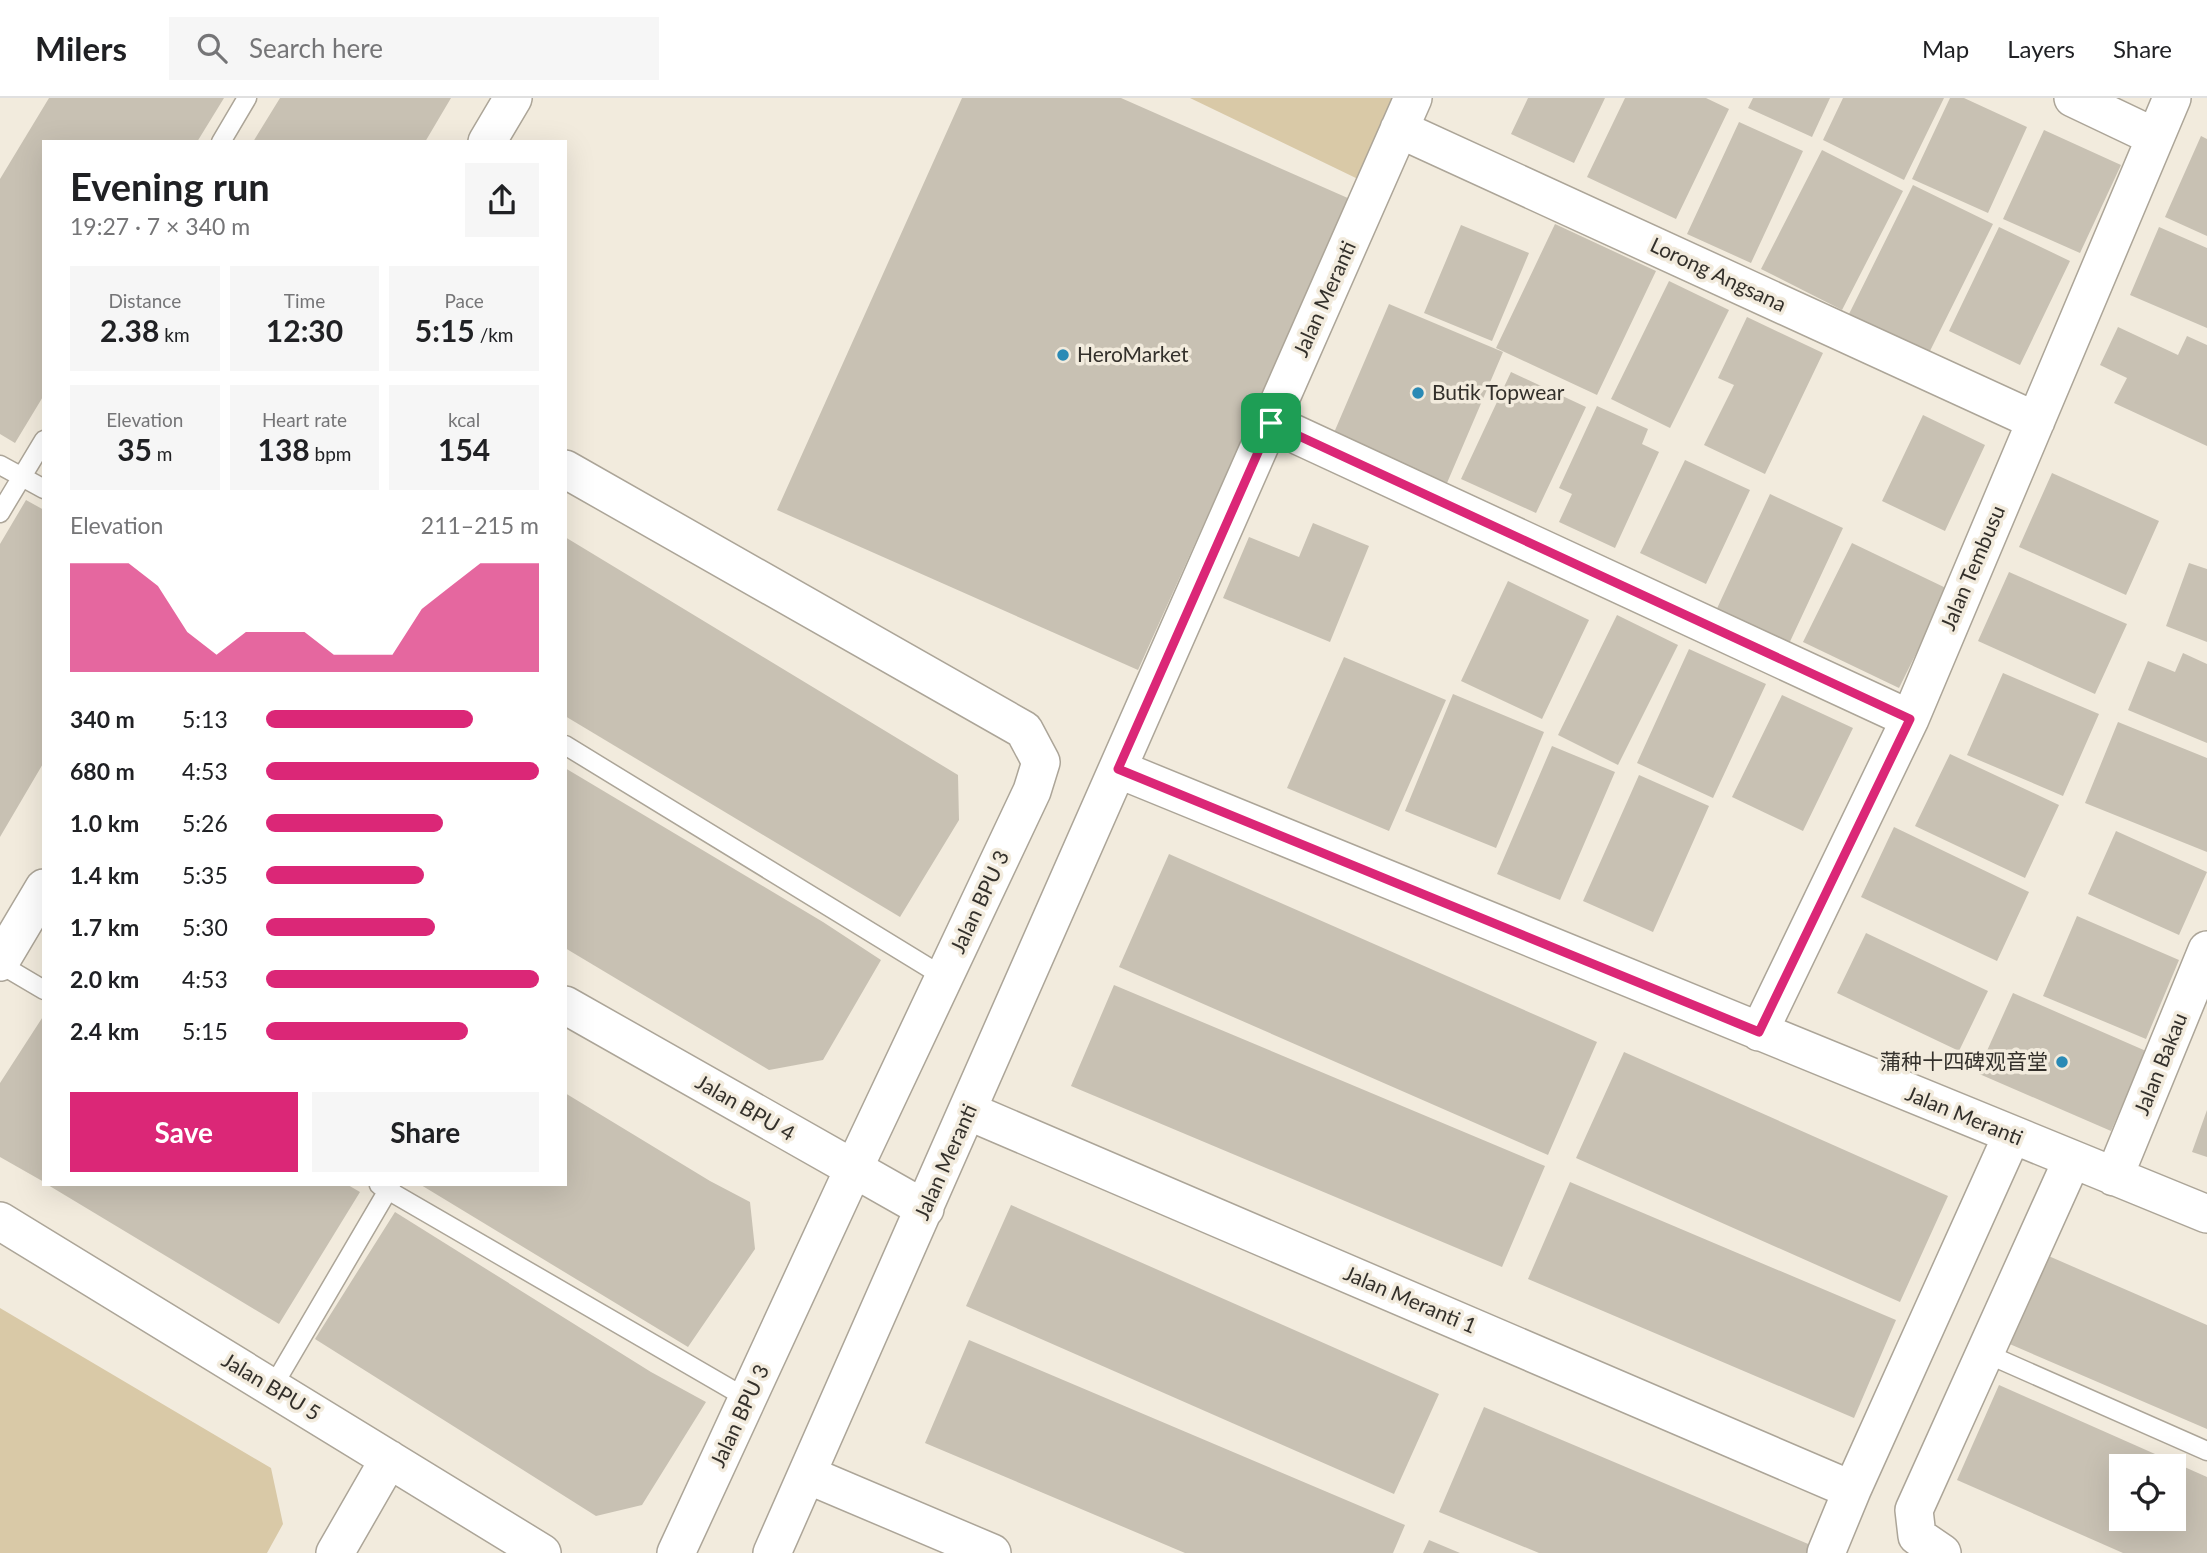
<!DOCTYPE html>
<meta charset="utf-8">
<style>
:root{--surface:#fff;--page:#f6f6f6;--text:#202124;--muted:#757577;--line:#e0e0e0;--accent:#db2777}
body{margin:0;font-family:Lato,"Noto Sans SC",sans-serif;background:var(--page);color:var(--text);height:100vh;display:flex;flex-direction:column;font-size:26px;white-space:nowrap}
*{box-sizing:border-box;margin:0}
p{font-size:23px;color:var(--muted)}
.icon{flex:none;width:38px;height:38px;fill:none;stroke:currentColor;stroke-width:2;stroke-linecap:round;stroke-linejoin:round}
.map{position:relative;flex:1;overflow:hidden}
.panel{position:absolute;left:42px;top:42px;width:525px;height:1046px;display:flex;flex-direction:column;background:var(--surface);border-radius:0px;box-shadow:0 7px 28px #0002}
.panel>*{flex:none}
.tools{position:absolute;left:2109px;top:1356px;display:grid;gap:14px}
.tools a{display:grid;place-items:center;width:77px;height:77px;border-radius:0px;background:var(--surface);box-shadow:0 7px 28px #0002;font-size:35px}
.pin{position:absolute;display:grid;place-items:center;width:60px;height:60px;color:#fff;margin:-30px;border-radius:14px;box-shadow:0 4px 10px #0006}
.round{display:grid;place-items:center;flex:none;width:74px;height:74px;border-radius:0px;background:var(--page)}
.summary{display:flex;align-items:center;justify-content:space-between;height:119px;padding:0 28px}
h1{font-size:38px;font-weight:700;line-height:52px}
.stats{display:grid;grid-template-columns:repeat(3,1fr);gap:10px;height:119px;padding:7px 28px}
.stats div{display:grid;align-content:center;border-radius:0px;background:var(--page);text-align:center}
.stats b{font-size:30px;font-weight:700}
.stats small{font-size:19px;font-weight:400}
.stats p{font-size:19px}
.chart{height:196px;padding:14px 28px}
.chart p{display:flex;justify-content:space-between}
.chart svg{width:100%;height:126px;margin-top:7px;fill:var(--accent);opacity:.7}
.primary-button{display:flex;gap:14px;margin-top:auto;padding:14px 28px}
.primary-button a{flex:1;height:80px;border-radius:0px;background:var(--accent);color:#fff;font-size:28px;font-weight:700;line-height:80px;text-align:center}
.primary-button a+a{background:var(--page);color:var(--text)}
ul{padding:0 28px;list-style:none;font-size:23px}
li{display:grid;grid-template-columns:112px 84px 1fr;align-items:center;height:52px}
li i{height:18px;border-radius:9px;background:var(--accent)}
header{display:flex;align-items:center;gap:42px;box-sizing:border-box;height:98px;padding:0 35px;background:var(--surface);border-bottom:2px solid var(--line)}
header strong{font-size:33px}
nav{display:flex;gap:38px;margin-inline-start:auto;font-size:24px}
.search{width:490px;height:63px;background:var(--page);display:flex;align-items:center;gap:18px;box-sizing:border-box;padding:0 24px;border-radius:0px;color:var(--muted);font-size:26px}
.map>svg:first-child{display:block}
.green{fill:#d9c9a7}
.building{fill:#c8c1b3;fill-rule:evenodd}
.lines{fill:none;stroke-linecap:round;stroke-linejoin:round}
.service-casing{stroke:#aca598;stroke-width:21}
.minor-casing{stroke:#aca598;stroke-width:40}
.service{stroke:#fff;stroke-width:18}
.minor{stroke:#fff;stroke-width:37}
.route-casing{stroke:#fff;stroke-width:14}
.route{stroke:#db2777;stroke-width:9}
.poi-dot{fill:#2a8ab5;stroke:#f2ebdd;stroke-width:2.5}
.labels{text-anchor:middle;stroke-width:7;stroke-linejoin:round;paint-order:stroke}
.street-label{font-size:21px;fill:#33302b;stroke:#f2ebdd}
.poi-label{font-size:21px;fill:#33302b;stroke:#f2ebdd;text-anchor:start}
</style>
<header>
<strong>Milers</strong>
<div class="search"><svg class="icon" aria-label="search" viewBox="0 0 24 24"><circle cx="10" cy="10" r="6"/><path d="M15 15l6 6"/></svg>Search here</div>
<nav><a>Map</a><a>Layers</a><a>Share</a></nav>
</header>
<div class="map">
<svg width="2207" height="1455" viewBox="0 0 2207 1455">
<rect width="100%" height="100%" fill="#f2ebdd"/>
<!-- green -->
<path class="green" d="M1190,0H1396L1360,82Z
M0,1210L271,1370L283,1426L267,1455H0Z"/>
<!-- building -->
<path class="building" d="M49,0H224L197,44H44V297L15,345L0,336V81Z
M280,0H451L425,44H253Z
M962,0H1121L1350,101L1138,572L777,412Z
M1528,0H1605L1574,65L1511,36Z
M1625,0H1706L1729,11L1676,121L1587,79Z
M1753,0H1830L1812,39L1748,10Z
M1843,0H1944L1904,82L1823,42Z
M1950,0H1964L2027,29L1988,115L1912,81Z
M1739,24L1803,53L1751,165L1687,136Z
M2044,32L2121,67L2080,155L2003,121Z
M2201,38L2207,41V138L2165,119Z
M1822,52L1903,93L1842,212L1761,171Z
M1913,87L1993,126L1928,257L1848,218Z
M1555,126L1656,173L1597,297L1496,250Z
M1461,127L1529,155L1492,243L1424,215Z
M1999,129L2070,163L2020,267L1949,233Z
M2159,129L2207,150V230L2130,197Z
M1669,183L1729,212L1670,330L1611,301Z
M1389,206L1503,254L1447,385L1333,337Z
M1747,219L1823,255L1765,376L1704,347L1734,287L1718,280Z
M2118,229L2178,257L2187,238L2207,247V348L2114,305L2127,280L2100,267Z
M1511,274L1586,309L1536,415L1461,381Z
M1597,308L1648,331L1642,346L1659,354L1615,450L1559,424L1572,396L1559,390Z
M1923,317L1985,347L1945,433L1882,403Z
M1685,362L1750,392L1706,486L1640,455Z
M2052,375L2159,423L2126,497L2019,449Z
M1770,396L1843,430L1787,550L1714,517Z
M26,402L44,412V664L0,739V446Z
M1313,425L1369,448L1330,544L1223,500L1249,439L1299,459Z
M565,439L958,677L959,722L900,819L565,618Z
M1852,445L1948,491L1899,590L1803,544Z
M2189,465L2207,471V544L2166,528Z
M2009,474L2127,526L2095,596L1978,543Z
M1508,483L1589,522L1542,621L1461,583Z
M1617,517L1678,547L1618,667L1558,637Z
M1689,551L1766,586L1713,700L1637,665Z
M2183,555L2207,566V645L2128,612L2148,563L2175,574Z
M1344,559L1446,602L1389,733L1287,690Z
M2003,575L2099,616L2063,698L1967,657Z
M1453,596L1544,634L1496,750L1405,713Z
M1782,597L1853,630L1803,733L1732,699Z
M2118,624L2207,660V754L2085,705Z
M1552,648L1615,674L1560,802L1497,776Z
M1950,656L2059,707L2025,780L1915,728Z
M565,670L823,824L881,862L823,962L769,972L565,850Z
M1639,677L1709,708L1653,834L1583,803Z
M1894,729L2029,794L1997,863L1861,799Z
M2116,733L2207,774L2179,837L2088,796Z
M1169,756L1597,944L1548,1057L1119,869Z
M2077,818L2179,862L2146,941L2043,898Z
M1866,835L1988,893L1959,953L1837,895Z
M1114,887L1545,1068L1502,1169L1071,988Z
M2013,895L2146,953L2111,1033L1977,975Z
M44,917V1084L0,1059V985Z
M1624,954L1948,1098L1900,1204L1576,1060Z
M565,995L710,1083L750,1104L755,1151L688,1249L421,1087H565Z
M2207,1012V1059L2192,1054Z
M1570,1084L1896,1222L1854,1320L1528,1181Z
M48,1087H348L360,1094L279,1226Z
M1011,1107L1439,1296L1394,1396L966,1208Z
M395,1114L651,1274L706,1304L642,1407L596,1418L315,1241Z
M2044,1156L2207,1227V1331L2005,1244Z
M969,1242L1405,1427L1393,1455H1185L925,1345Z
M1999,1287L2207,1379V1455H2123L1957,1382ZM2121,1368H2174V1421H2121Z
M1484,1309L1813,1448L1809,1455H1539L1439,1414Z
M1429,1442L1460,1455H1423Z"/>
<g class="lines">
<!-- service casing -->
<g class="service-casing">
<path id="service" d="M221,44L247,0
M0,367L44,391
M0,415L44,342
M565,647L944,879
M0,866L44,892
M379,1087L748,1301
M1985,1255L2207,1353
M272,1290L391,1087"/>
</g>
<!-- minor casing -->
<g class="minor-casing">
<path id="minor" d="M2073,0L2155,39
M1399,31L2036,323
M487,44L513,0
M1271,325L1910,621
M565,371L1024,632L1041,664L1032,693L853,1072L676,1455
M1118,671L2207,1116
M0,864L44,790
M565,907L925,1111
M1759,934L1910,621L2172,0
M968,1013L1852,1392
M2114,1079L2207,852
M0,1123L542,1455
M808,1377L992,1455
M335,1455L389,1361
M772,1455L1413,0
M1826,1455L1852,1392L2012,1037
M1942,1455L1917,1438L1914,1412L2072,1062"/>
</g>
<!-- service -->
<use href="#service" class="service"/>
<!-- minor -->
<use href="#minor" class="minor"/>
</g>
<g class="lines">
<!-- route casing -->
<g class="route-casing">
<path id="route" d="M1271,325L1910,621L1759,934L1118,671Z"/>
</g>
<!-- route -->
<use href="#route" class="route"/>
</g>
<!-- markers -->
<g class="poi-dot">
<circle cx="1063" cy="257" r="7"/>
<circle cx="1418" cy="295" r="7"/>
<circle cx="2062" cy="964" r="7"/>
</g>
<g class="labels">
<!-- street labels -->
<g class="street-label">
<text transform="translate(1718 177) rotate(25)" y="7">Lorong Angsana</text>
<text transform="translate(1325 201) rotate(-66)" y="7">Jalan Meranti</text>
<text transform="translate(1973 470) rotate(-67)" y="7">Jalan Tembusu</text>
<text transform="translate(980 804) rotate(-65)" y="7">Jalan BPU 3</text>
<text transform="translate(2161 966) rotate(-68)" y="7">Jalan Bakau</text>
<text transform="translate(745 1010) rotate(30)" y="7">Jalan BPU 4</text>
<text transform="translate(1964 1018) rotate(22)" y="7">Jalan Meranti</text>
<text transform="translate(946 1064) rotate(-66)" y="7">Jalan Meranti</text>
<text transform="translate(1410 1202) rotate(23)" y="7">Jalan Meranti 1</text>
<text transform="translate(271 1289) rotate(31)" y="7">Jalan BPU 5</text>
<text transform="translate(740 1318) rotate(-65)" y="7">Jalan BPU 3</text>
</g>
<!-- poi labels -->
<g class="poi-label">
<text x="1077" y="264">HeroMarket</text>
<text x="1432" y="302">Butik Topwear</text>
<text x="2048" y="971" text-anchor="end">蒲种十四碑观音堂</text>
</g>
</g>
</svg>
<div class="tools">
<a><svg class="icon" aria-label="locate" viewBox="0 0 24 24"><circle cx="12" cy="12" r="6"/><path d="M12 2v4M12 18v4M2 12h4M18 12h4"/></svg></a>
</div>
<div class="pin" style="left:1271px;top:325px;background:#1e9e55"><svg class="icon" aria-label="arrive" viewBox="0 0 24 24"><path d="M6 21V4h12l-3 4 3 4H6"/></svg></div>
<section class="panel">
<div class="summary"><div><h1>Evening run</h1><p>19:27 · 7 × 340 m</p></div><a class="round"><svg class="icon" aria-label="share" viewBox="0 0 24 24"><path d="M12 15V3M7 8l5-5 5 5M5 13v7h14v-7"/></svg></a></div>
<div class="stats">
<div><p>Distance</p><b>2.38<small> km</small></b></div>
<div><p>Time</p><b>12:30</b></div>
<div><p>Pace</p><b>5:15<small> /km</small></b></div>
</div>
<div class="stats">
<div><p>Elevation</p><b>35<small> m</small></b></div>
<div><p>Heart rate</p><b>138<small> bpm</small></b></div>
<div><p>kcal</p><b>154</b></div>
</div>
<div class="chart"><p><span>Elevation</span>211–215 m</p>
<svg viewBox="0 0 160 44" preserveAspectRatio="none"><path d="M0 44V6L10 6L20 6L30 14L40 30L50 38L60 30L70 30L80 30L90 38L100 38L110 38L120 22L130 14L140 6L150 6L160 6V44z"/></svg>
</div>
<ul>
<li><b>340 m</b>5:13<i style="width:76%"></i></li>
<li><b>680 m</b>4:53<i style="width:100%"></i></li>
<li><b>1.0 km</b>5:26<i style="width:65%"></i></li>
<li><b>1.4 km</b>5:35<i style="width:58%"></i></li>
<li><b>1.7 km</b>5:30<i style="width:62%"></i></li>
<li><b>2.0 km</b>4:53<i style="width:100%"></i></li>
<li><b>2.4 km</b>5:15<i style="width:74%"></i></li>
</ul>
<div class="primary-button"><a>Save</a><a>Share</a></div>
</section>
</div>
